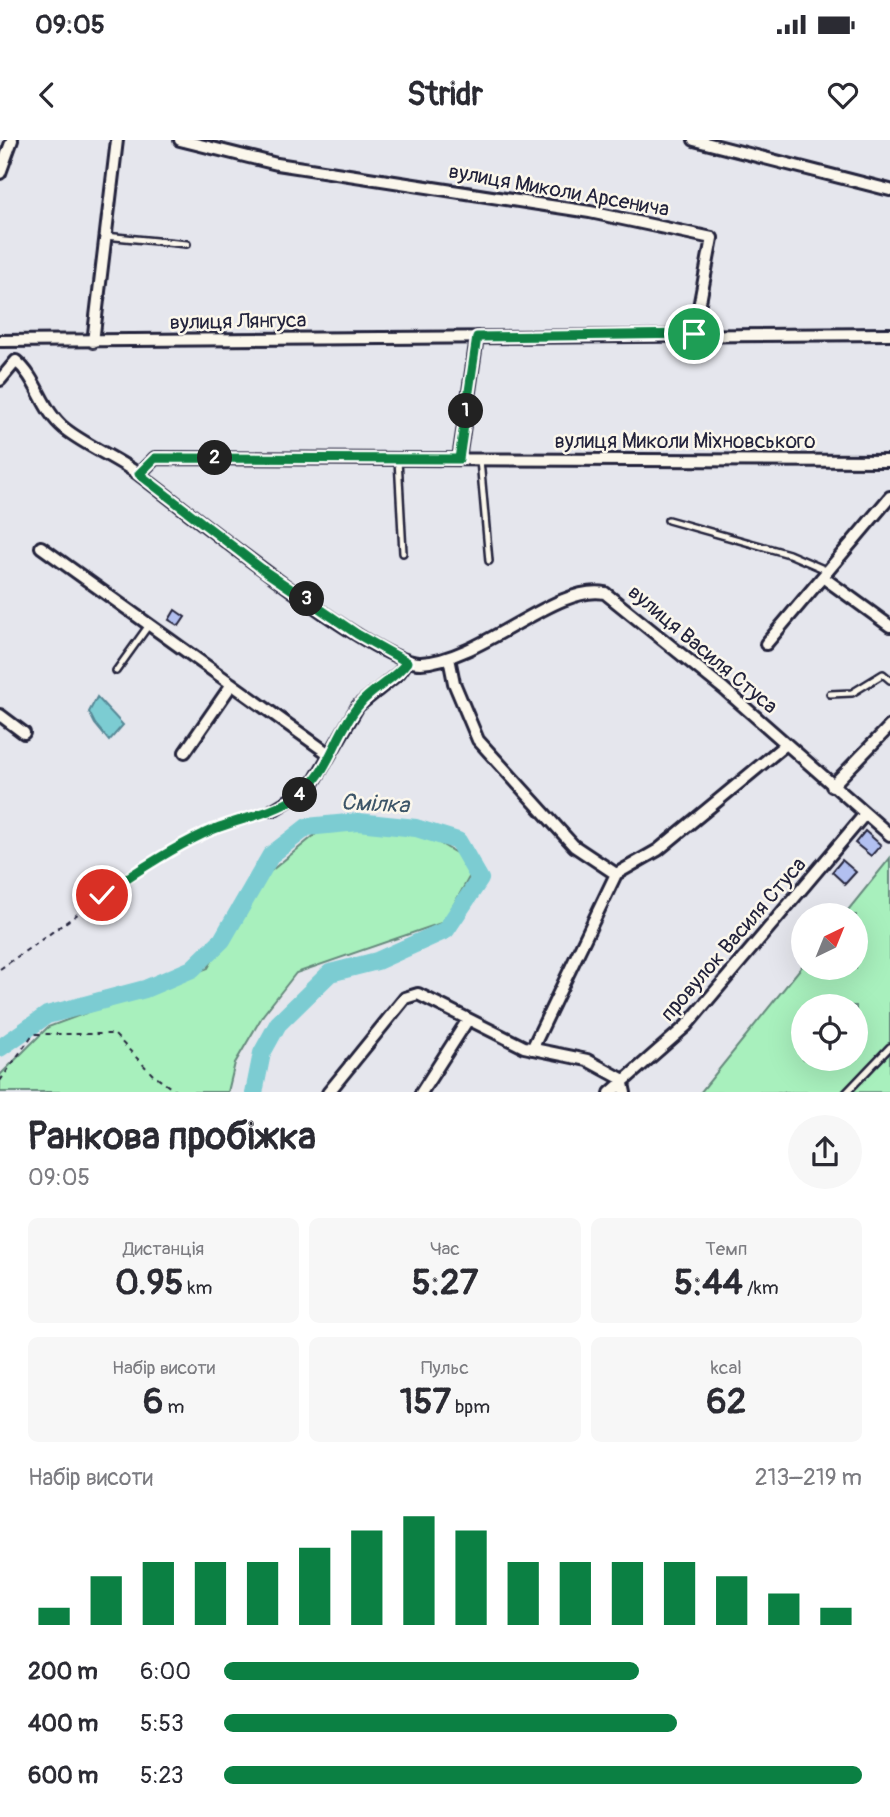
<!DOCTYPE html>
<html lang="uk">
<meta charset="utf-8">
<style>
:root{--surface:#fff;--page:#f7f7f7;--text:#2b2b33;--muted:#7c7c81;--accent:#0b8043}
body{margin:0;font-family:Pangolin,sans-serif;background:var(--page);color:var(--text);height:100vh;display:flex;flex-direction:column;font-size:26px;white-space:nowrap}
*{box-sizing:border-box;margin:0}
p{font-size:23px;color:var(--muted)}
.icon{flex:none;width:38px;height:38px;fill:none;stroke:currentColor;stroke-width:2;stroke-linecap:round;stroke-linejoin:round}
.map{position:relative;height:952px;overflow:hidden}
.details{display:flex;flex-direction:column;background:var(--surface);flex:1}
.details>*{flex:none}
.needle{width:46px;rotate:43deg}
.tools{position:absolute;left:791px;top:763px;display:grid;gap:14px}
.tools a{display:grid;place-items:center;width:77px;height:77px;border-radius:50%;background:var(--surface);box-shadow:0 7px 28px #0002;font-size:35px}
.pin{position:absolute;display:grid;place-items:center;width:60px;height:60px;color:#fff;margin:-30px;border:4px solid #fff;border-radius:50%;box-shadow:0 2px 7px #0007}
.km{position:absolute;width:35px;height:35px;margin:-18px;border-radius:50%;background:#222;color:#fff;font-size:19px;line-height:35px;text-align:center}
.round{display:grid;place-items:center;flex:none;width:74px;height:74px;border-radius:37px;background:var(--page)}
.overview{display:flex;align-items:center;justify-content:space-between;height:119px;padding:0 28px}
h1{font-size:38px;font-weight:700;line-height:52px}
.figures{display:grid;grid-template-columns:repeat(3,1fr);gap:10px;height:119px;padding:7px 28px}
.figures div{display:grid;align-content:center;border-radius:10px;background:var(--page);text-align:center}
.figures b{font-size:35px;font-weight:700}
.figures small{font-size:19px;font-weight:400}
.figures p{font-size:19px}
.chart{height:196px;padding:14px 28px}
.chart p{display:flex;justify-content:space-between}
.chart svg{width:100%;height:126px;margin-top:7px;stroke:var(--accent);stroke-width:6}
ul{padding:0 28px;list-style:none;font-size:23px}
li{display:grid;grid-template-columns:112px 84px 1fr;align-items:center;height:52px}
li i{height:18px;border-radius:9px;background:var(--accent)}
.status{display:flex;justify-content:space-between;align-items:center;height:49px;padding:0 35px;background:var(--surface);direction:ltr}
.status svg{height:19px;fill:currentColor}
header{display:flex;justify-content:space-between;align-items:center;height:91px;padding:0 28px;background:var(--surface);font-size:32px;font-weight:700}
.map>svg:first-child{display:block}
.green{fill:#a8f0bd;stroke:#65897c;stroke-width:2;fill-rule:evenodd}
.water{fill:#7bccd2;stroke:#578896;stroke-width:2}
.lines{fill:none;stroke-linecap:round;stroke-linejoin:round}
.river{stroke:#7bccd2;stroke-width:18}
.building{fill:#b2c0f0;stroke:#22223b;stroke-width:2}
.lane-casing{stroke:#22223b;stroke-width:10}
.street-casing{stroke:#22223b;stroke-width:16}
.path{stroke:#22223b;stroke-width:2;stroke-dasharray:5 5;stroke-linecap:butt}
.lane{stroke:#fbf7ec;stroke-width:5}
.street{stroke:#fbf7ec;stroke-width:10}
.route-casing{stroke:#fff;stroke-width:14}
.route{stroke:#0b8043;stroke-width:9}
.labels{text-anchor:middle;stroke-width:5;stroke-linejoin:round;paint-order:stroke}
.street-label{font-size:21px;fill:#22223b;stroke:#fbf7ec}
.water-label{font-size:23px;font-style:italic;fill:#3d5568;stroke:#fbf7ec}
</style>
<div class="status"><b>09:05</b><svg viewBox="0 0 49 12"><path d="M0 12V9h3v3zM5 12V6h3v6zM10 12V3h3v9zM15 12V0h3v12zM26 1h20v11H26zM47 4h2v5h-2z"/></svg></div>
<header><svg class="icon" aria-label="back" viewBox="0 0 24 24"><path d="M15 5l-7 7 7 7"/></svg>Stridr<svg class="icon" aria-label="heart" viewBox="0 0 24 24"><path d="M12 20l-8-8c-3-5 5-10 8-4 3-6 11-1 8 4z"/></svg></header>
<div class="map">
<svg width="890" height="953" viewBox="0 0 890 953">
<rect width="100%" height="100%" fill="#e5e6ed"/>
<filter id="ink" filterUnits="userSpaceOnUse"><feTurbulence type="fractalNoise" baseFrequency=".0143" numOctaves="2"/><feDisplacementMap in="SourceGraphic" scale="14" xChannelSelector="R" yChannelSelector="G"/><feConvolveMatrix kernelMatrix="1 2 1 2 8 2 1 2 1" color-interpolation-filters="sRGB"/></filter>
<g filter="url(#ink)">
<!-- green -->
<path class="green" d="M327,685H409L476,725L444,782L296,833L263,875L235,923L228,952H0V935L48,887L208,828L255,744Z
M890,718V952L700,953L803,825L856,828V775H844ZM803,866H856V919H803Z"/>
<!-- water -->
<path class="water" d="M97,557L123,585L109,601L95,584L89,572Z"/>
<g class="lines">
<!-- river -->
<path class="river" d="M0,908L47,875L145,849L192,829L222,800L271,715L307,687L358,682L416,688L458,701L480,739L446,790L377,821L330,833L278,884L262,913L254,953"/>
</g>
<!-- building -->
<path class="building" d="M175,470L185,477L179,486L169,480Z
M865,691L881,705L871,716L855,703Z
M842,720L856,732L845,744L832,732Z"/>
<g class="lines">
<!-- lane casing -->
<g class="lane-casing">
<path id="lane" d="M105,96L187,104
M398,319L403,413
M480,320L489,421
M668,380L789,414L826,430
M116,531L149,485
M830,554L852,553L883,534L890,540
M846,953L890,907"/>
</g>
<!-- street casing -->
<g class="street-casing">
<path id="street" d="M180,0L277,24L590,72L712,98L694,194
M694,0L890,50
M0,33L12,0
M0,201L890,194
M93,202L117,0
M0,240L16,221C38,239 41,270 65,289C88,307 117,318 141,336C187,370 376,525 421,523C482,520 557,443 605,453L724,549L890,695
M459,319L477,197
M139,334L155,318L890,321
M41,407L329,614
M824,438L890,486
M766,504L890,357
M449,518L454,543L478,600L574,706L616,734
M0,575L24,593
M185,612L232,544
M832,646L890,586
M273,670L311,647L358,566L399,533L407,522
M532,909L616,734L658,710L785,605
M328,953L405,858L418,854L524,907L587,920L622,939L625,953
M421,953L467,881
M610,953L686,886L865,674"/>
</g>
<!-- path -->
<path class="path" d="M0,829L144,727L204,693L262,673
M0,941L33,894H114L153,935L178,953"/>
<!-- lane -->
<use href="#lane" class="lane"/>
<!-- street -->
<use href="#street" class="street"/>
</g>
</g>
<g class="lines" filter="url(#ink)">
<!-- route casing -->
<g class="route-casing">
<path id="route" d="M102,755C134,733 167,711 203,694C233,679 269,676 297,657C329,636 335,593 359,565C373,548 394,540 407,522L357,494L266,432L139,334L155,318L459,319L477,197L694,194"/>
</g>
<!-- route -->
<use href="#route" class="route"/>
</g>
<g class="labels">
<!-- street labels -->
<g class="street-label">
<text transform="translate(559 50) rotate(10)" y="7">вулиця Миколи Арсенича</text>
<text transform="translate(238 181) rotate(-1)" y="7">вулиця Лянгуса</text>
<text x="685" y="308">вулиця Миколи Міхновського</text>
<text transform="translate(703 509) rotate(40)" y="7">вулиця Василя Стуса</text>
<text transform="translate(733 799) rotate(-49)" y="7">провулок Василя Стуса</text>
</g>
<!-- water labels -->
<g class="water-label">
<text transform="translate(375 663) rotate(3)" y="8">Смілка</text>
</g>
</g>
</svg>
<div class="tools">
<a><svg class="needle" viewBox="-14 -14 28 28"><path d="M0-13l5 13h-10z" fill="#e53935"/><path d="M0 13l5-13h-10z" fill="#7c7c81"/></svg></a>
<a><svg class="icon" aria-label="locate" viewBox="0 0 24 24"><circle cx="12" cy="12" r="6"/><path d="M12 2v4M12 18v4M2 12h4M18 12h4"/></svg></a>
</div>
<div class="pin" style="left:694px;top:194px;background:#1e9e55"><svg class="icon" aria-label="arrive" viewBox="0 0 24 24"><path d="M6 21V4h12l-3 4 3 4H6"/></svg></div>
<div class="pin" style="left:102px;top:755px;background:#d93025"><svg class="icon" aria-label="check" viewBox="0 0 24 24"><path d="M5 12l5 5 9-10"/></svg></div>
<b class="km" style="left:466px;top:271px">1</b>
<b class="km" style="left:215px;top:318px">2</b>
<b class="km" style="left:307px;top:459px">3</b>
<b class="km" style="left:300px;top:655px">4</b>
</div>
<section class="details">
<div class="overview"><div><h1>Ранкова пробіжка</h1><p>09:05</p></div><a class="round"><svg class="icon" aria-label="share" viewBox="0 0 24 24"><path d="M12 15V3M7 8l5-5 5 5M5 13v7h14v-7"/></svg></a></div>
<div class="figures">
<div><p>Дистанція</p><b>0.95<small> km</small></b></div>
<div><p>Час</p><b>5:27</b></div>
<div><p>Темп</p><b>5:44<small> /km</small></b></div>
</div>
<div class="figures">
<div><p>Набір висоти</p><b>6<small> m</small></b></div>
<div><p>Пульс</p><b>157<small> bpm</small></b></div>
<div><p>kcal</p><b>62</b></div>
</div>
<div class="chart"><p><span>Набір висоти</span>213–219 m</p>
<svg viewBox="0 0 160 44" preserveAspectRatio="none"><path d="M5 44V38M15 44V27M25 44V22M35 44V22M45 44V22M55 44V17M65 44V11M75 44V6M85 44V11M95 44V22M105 44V22M115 44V22M125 44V22M135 44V27M145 44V33M155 44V38"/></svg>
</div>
<ul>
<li><b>200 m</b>6:00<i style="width:65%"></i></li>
<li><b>400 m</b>5:53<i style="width:71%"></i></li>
<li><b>600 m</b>5:23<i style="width:100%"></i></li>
</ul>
</section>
